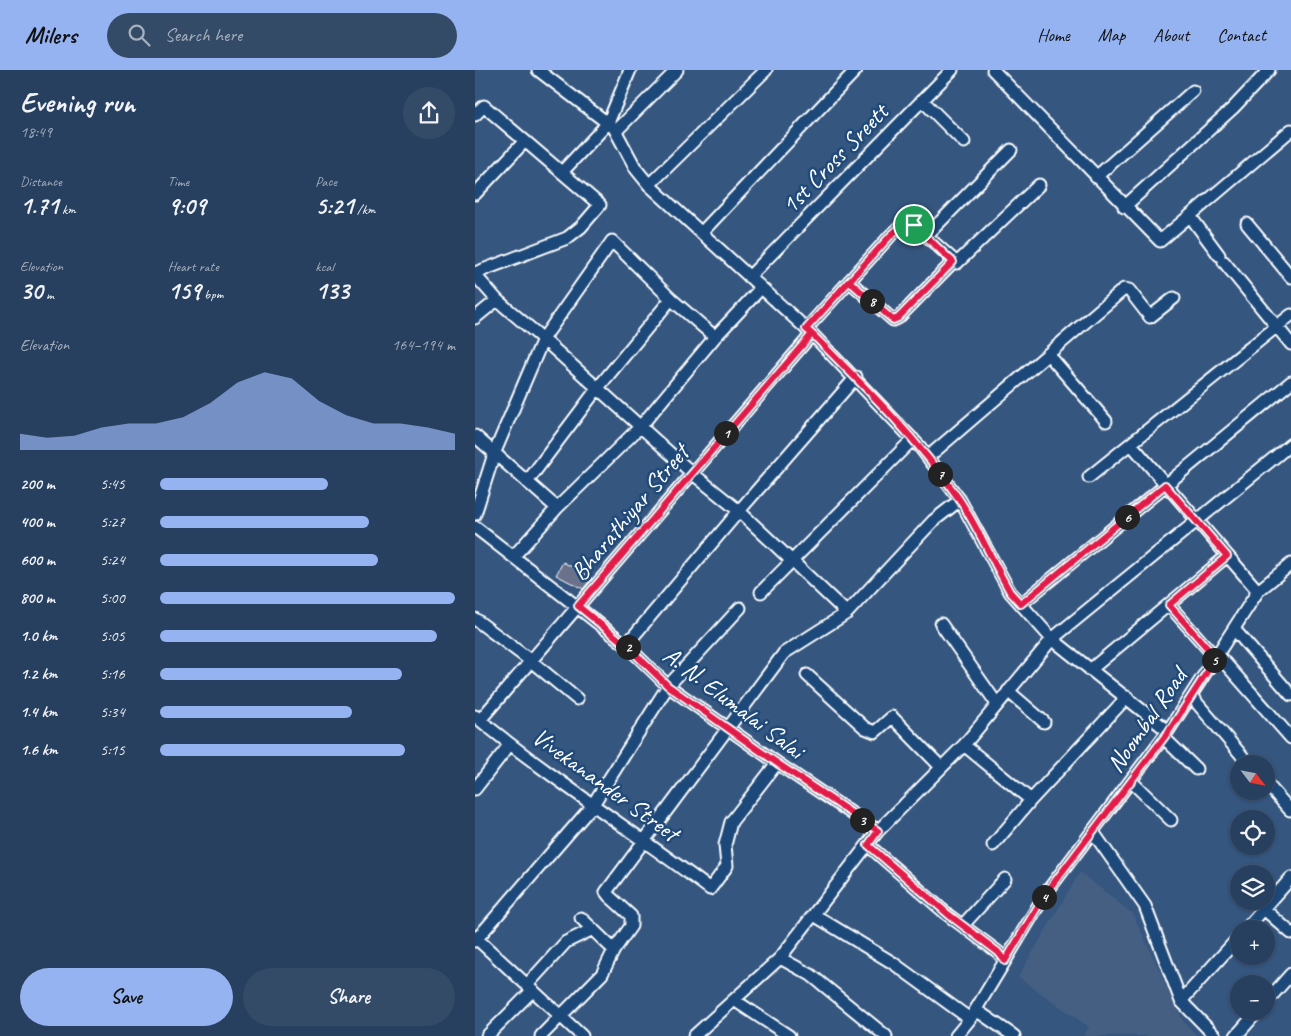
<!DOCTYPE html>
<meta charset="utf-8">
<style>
:root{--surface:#28405f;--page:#344b68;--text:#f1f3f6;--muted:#a5afbd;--line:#445974;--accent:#95b2f1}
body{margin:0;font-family:Caveat,sans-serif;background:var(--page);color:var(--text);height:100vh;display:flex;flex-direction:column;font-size:19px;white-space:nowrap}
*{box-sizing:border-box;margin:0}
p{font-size:16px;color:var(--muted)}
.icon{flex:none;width:28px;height:28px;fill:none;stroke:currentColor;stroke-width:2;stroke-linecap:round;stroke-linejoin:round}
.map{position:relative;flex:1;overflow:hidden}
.sheet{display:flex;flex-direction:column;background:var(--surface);width:475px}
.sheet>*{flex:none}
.needle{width:32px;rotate:122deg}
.controls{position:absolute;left:755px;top:685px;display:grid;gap:10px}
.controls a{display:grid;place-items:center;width:45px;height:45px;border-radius:50%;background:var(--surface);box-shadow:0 1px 4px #0004,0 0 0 1px var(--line);font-size:25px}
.pin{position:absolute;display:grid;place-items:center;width:42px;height:42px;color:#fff;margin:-21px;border:2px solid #fff;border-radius:50%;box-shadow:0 1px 5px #0007}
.km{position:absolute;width:25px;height:25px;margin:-12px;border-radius:50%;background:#222;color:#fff;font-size:14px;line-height:25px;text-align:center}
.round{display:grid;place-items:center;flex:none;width:52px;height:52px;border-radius:26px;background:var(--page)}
.headline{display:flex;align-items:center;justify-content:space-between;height:85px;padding:0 20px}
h1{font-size:28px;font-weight:600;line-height:38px}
.metrics{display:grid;grid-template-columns:repeat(3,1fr);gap:8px;height:85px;padding:5px 20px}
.metrics div{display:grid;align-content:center}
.metrics b{font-size:25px;font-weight:600}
.metrics small{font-size:14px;font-weight:400}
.metrics p{font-size:14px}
.chart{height:140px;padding:10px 20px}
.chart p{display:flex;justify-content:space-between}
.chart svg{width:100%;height:90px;margin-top:5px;fill:var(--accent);opacity:.7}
.primary-button{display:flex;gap:10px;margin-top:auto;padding:10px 20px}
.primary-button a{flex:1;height:58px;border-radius:30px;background:var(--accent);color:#111;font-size:20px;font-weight:600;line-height:58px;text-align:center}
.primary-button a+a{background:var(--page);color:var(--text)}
ul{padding:0 20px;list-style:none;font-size:16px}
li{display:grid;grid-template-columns:80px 60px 1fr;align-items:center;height:38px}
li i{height:12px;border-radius:6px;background:var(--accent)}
header{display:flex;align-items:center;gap:30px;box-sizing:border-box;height:70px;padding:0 25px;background:var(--accent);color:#111}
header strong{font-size:24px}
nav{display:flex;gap:28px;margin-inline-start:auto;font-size:18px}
.search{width:350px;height:45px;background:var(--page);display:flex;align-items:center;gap:12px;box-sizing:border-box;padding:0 18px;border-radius:28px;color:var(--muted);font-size:19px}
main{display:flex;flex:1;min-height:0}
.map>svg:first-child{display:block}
.built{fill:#455e82}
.building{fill:#69728a;stroke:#fff}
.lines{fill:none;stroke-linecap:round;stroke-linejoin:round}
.minor-casing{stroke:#fff;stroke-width:15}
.minor{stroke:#1f4a7a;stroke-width:11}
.route-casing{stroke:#fff;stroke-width:10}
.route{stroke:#e11d48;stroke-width:6}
.labels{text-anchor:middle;stroke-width:5;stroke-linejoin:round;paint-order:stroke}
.street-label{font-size:25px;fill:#fff;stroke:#1f4a7a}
</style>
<header>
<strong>Milers</strong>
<div class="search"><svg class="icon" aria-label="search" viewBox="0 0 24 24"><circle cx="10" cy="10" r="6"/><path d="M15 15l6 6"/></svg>Search here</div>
<nav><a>Home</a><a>Map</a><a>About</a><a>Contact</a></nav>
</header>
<main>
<section class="sheet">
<div class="headline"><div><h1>Evening run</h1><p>18:49</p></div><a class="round"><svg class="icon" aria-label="share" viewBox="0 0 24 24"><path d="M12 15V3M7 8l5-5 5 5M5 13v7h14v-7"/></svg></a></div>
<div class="metrics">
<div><p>Distance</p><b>1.71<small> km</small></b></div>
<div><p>Time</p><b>9:09</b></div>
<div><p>Pace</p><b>5:21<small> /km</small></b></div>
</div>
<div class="metrics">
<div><p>Elevation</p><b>30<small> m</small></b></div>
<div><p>Heart rate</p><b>159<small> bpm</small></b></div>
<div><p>kcal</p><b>133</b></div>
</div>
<div class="chart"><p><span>Elevation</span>164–194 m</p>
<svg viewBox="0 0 160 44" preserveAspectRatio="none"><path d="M0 44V36L10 38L20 37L30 33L40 31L50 31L60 28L70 21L80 11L90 6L100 9L110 20L120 27L130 31L140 31L150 33L160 36V44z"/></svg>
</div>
<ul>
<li><b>200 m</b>5:45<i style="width:57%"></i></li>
<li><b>400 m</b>5:27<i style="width:71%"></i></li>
<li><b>600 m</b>5:24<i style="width:74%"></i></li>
<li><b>800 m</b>5:00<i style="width:100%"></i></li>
<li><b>1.0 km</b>5:05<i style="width:94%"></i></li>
<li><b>1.2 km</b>5:16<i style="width:82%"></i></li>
<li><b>1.4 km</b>5:34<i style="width:65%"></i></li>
<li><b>1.6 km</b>5:15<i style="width:83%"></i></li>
</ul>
<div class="primary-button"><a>Save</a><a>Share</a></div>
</section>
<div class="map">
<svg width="816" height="966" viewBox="0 0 816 966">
<rect width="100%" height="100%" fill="#35567f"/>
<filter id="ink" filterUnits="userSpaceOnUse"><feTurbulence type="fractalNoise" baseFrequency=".02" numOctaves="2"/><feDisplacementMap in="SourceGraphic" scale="10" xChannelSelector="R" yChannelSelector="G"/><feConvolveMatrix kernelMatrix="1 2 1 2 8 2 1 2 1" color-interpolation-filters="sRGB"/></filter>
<g filter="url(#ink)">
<!-- built -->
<path class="built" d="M605,802L658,844L708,951L722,966H608L614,957L543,907Z"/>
<!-- building -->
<path class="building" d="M88,492L117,508L108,519L81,505Z"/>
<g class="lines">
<!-- minor casing -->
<g class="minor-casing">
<path id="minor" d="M63,0L139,58L161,99L174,115L337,264L445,377L485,430L535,522L577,569L693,661
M518,0L685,171L816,60
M447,30L489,72
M0,45L9,36L125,135L106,157L92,168L0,203
M141,61L202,0
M87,102L133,53L155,0
M621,107L718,21
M174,115L291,0
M0,124L49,72
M649,137L758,38L794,0
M715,146L744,185
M772,154L816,207
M227,162L381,0
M451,166L536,80
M749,192L816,274
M0,205L22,230L68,269L19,384L0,444
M274,207L477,0
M374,211L418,250L423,248L478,192
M0,248L22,230
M331,259L416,165L428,155H439L482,193L564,115
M240,267L286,218
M573,284L631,351
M0,366L82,438
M656,374L783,521
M453,387L649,219L654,220L675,247L699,228
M614,407L816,245
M52,412L122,319L196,229
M0,457L151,575L193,616L302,693L403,761
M38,487L82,438L165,357L240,267L196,229L137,171L68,269L217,403L264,441L372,543
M286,522L438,369
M546,534L816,312
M694,535L741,588
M0,549L56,591L102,629
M466,554L522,634
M759,559L816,625
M151,575L264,441L381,307
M743,585L816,668
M615,600L752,486
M332,605L390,658L400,662L417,647L465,696
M533,621L569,652
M716,626L774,694
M0,646C75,708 158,761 235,819L252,796L250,775L256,752L302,693
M5,650L337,264
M689,668L721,699
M489,675L556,730
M656,711L696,750
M791,713L815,740
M0,719L35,674
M618,762L670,836L706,931L740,966
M393,775L473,845L523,882L530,891
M518,775L556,730L652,627
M789,839L816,863
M339,845L418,893L495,949
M106,848L139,880
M488,855L530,809
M771,859L816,808
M0,867L107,966
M0,871L117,736L193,616L265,538
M305,888L336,905L411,966
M52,915L91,872L118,859
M259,930L314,966
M706,931L764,867
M791,932L816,904
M501,940L539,966
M12,966L58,920
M66,966L127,904L139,880L156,856V846L134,826L131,822L134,818L309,583L372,543L458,451L485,430
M219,966L305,888L403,761L489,675L577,569L816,374
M481,966L495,949L571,823L693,661L783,521L816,494
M761,966L783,941"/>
</g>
<!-- minor -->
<use href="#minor" class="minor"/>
</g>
</g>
<g class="lines" filter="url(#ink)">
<!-- route casing -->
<g class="route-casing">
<path id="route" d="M439,155H428L416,165L331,259L337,264L103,536L151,575L193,616L302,693L403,761L393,775L474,845L523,882L530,891L571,823L694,661L741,588L694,535L752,486L690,415L546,534L535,522C518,492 503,458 484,429C442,368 389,316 337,264L331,259L374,211L418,250L423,248L478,192L439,155"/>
</g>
<!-- route -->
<use href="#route" class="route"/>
</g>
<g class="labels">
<!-- street labels -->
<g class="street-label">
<text transform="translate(359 88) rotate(-46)" y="9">1st Cross Sreett</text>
<text transform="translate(154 442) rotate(-50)" y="9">Bharathiyar Street</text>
<text transform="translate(259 632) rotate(37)" y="9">A. N. Elumalai Salai</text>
<text transform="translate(671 650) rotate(-55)" y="9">Noombal Road</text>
<text transform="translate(131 714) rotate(36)" y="9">Vivekanander Street</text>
</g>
</g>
</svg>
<div class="controls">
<a><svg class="needle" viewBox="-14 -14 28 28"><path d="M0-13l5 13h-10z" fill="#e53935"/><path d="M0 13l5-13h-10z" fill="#a5afbd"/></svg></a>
<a><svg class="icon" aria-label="locate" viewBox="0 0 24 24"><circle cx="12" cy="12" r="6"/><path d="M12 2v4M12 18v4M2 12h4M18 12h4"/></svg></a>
<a><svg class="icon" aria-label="layers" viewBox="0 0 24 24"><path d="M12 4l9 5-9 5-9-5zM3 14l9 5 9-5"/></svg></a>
<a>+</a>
<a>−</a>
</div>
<div class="pin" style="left:439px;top:155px;background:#1e9e55"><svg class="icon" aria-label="arrive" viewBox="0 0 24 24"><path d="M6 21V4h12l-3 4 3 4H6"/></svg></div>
<b class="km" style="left:251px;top:363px">1</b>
<b class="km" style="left:153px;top:577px">2</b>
<b class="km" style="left:387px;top:750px">3</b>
<b class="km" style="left:569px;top:827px">4</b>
<b class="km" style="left:739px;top:590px">5</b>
<b class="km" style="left:652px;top:447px">6</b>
<b class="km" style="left:465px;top:404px">7</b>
<b class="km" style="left:397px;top:231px">8</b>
</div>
</main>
